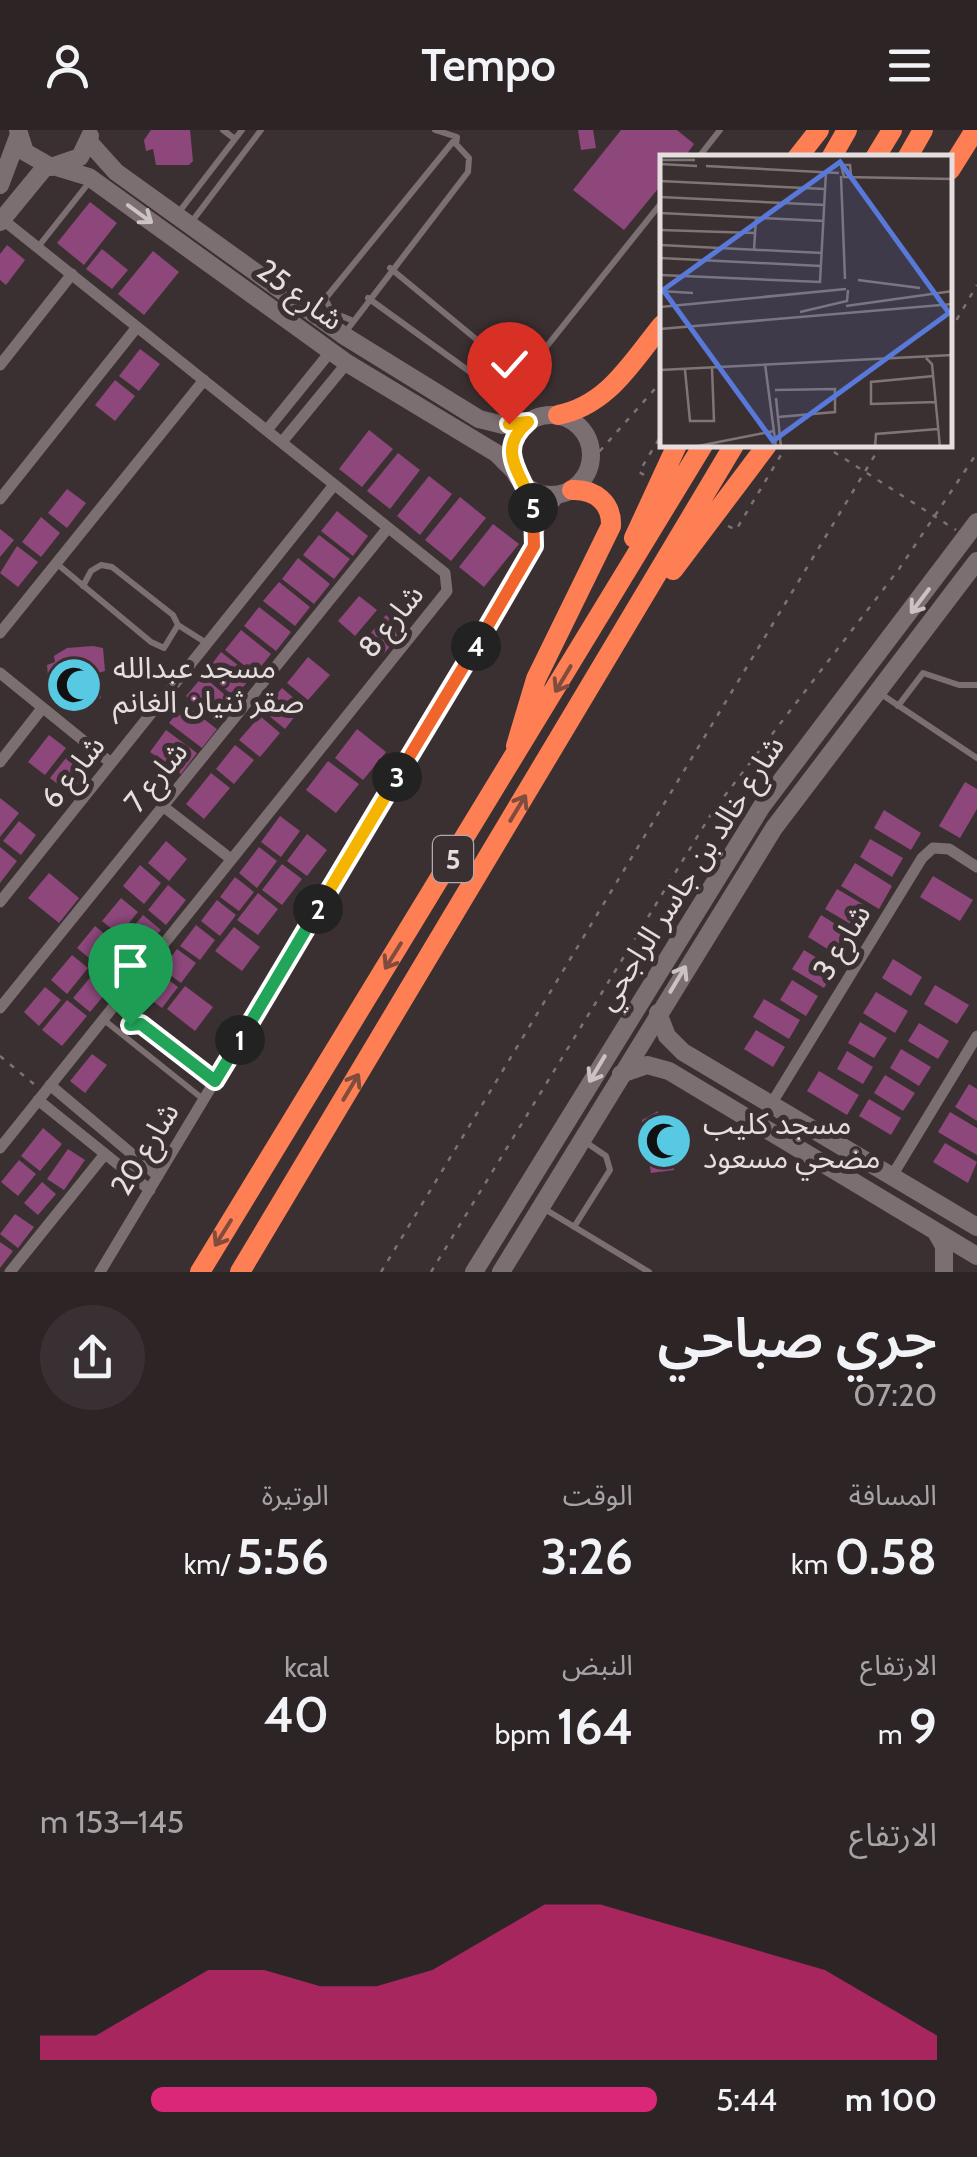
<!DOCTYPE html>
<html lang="ar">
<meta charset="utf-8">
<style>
:root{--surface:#2c2425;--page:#383032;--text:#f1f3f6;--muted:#a6a4a7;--accent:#db2777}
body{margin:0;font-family:Cabin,"Noto Sans Arabic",sans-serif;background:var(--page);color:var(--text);direction:rtl;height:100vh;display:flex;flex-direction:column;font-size:38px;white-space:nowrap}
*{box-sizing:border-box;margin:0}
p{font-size:32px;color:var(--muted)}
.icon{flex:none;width:55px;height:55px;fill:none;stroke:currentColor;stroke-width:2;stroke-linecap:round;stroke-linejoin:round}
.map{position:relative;height:1142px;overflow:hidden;direction:ltr}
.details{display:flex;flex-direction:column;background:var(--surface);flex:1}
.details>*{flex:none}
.pin{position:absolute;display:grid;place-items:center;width:85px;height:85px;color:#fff;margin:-102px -42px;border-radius:50% 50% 50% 0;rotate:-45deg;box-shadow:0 0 10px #0007}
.pin .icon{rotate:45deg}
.km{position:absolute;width:50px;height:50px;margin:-25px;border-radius:50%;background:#222;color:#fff;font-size:28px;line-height:50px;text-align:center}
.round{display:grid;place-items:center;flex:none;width:105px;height:105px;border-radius:52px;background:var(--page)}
.overview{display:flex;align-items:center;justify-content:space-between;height:170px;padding:0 40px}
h1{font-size:55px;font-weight:600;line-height:75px}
.stats{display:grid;grid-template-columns:repeat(3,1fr);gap:15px;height:170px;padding:10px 40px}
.stats div{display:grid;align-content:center}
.stats b{font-size:50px;font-weight:600}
.stats small{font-size:28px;font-weight:400}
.stats p{font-size:28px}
.chart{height:280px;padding:20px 40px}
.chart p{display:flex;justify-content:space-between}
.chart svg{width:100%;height:180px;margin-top:10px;fill:var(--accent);opacity:.7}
ul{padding:0 40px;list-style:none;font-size:32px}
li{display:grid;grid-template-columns:160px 120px 1fr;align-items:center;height:75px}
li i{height:25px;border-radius:12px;background:var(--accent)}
header{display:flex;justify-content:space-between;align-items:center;height:130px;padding:0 40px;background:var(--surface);font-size:45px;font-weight:600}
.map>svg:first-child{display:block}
.building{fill:#8d477b}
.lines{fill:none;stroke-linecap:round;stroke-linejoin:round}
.path{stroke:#7c7273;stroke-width:2.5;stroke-dasharray:5 8;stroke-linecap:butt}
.lane{stroke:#7c6f71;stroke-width:6}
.street{stroke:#7c6f71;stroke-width:11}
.secondary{stroke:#7c6f71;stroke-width:18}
.highway{stroke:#fe7f54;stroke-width:20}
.oneway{stroke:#cbc2c3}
.oneway2{stroke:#7f4c3d}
.split-1-casing{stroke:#fff;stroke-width:20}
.split-2-casing{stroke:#fff;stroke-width:20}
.split-3-casing{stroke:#fff;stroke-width:20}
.split-4-casing{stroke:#fff;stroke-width:20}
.split-5-casing{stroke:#fff;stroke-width:20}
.split-6-casing{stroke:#fff;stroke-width:20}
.split-1{stroke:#22a559;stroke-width:12}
.split-2{stroke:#22a559;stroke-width:12}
.split-3{stroke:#f5b400;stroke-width:12}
.split-4{stroke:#f0652b;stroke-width:12}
.split-5{stroke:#f0652b;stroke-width:12}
.split-6{stroke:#f5b400;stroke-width:12}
.labels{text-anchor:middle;stroke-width:10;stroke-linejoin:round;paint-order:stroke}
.shield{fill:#3b3031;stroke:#b2a9aa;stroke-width:2.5}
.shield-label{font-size:28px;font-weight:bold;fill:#e5ddde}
.street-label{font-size:30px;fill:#e5ddde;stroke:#3b3031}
.poi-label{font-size:30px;fill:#e5ddde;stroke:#3b3031;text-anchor:start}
.inset-road{fill:none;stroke:#7f7576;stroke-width:2.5}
.view{fill:#5979da;fill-opacity:0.15;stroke:#5979da;stroke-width:5}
.inset-edge{fill:none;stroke:#e5ddde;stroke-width:5}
</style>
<header><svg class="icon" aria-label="menu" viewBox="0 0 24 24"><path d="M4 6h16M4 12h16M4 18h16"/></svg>Tempo<svg class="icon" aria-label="person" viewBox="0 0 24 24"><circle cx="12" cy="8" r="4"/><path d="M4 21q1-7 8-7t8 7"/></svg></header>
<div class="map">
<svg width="977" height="1142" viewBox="0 0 977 1142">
<rect width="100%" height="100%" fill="#3b3031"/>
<!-- building -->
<path class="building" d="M151,0H190L193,31L189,35H156L153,19L146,21L144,10Z
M578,0H593L596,18L581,20Z
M621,0H677L694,14L684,28H662V54L624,100L573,60Z
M90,72L117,93L84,135L57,113Z
M7,115L25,130L6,155L0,150V124Z
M102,119L128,140L112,159L86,139Z
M153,121L179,142L144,185L118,164Z
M140,219L160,234L139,261L119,246Z
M115,250L135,266L115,291L95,275Z
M369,300L393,319L362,357L339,339Z
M398,323L420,340L390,379L367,361Z
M429,346L452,364L420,405L397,386Z
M67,359L86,373L67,398L48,383Z
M460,367L486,388L451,431L425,410Z
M337,381L368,406L353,426L321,401Z
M41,387L60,403L41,427L22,412Z
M493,394L519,414L484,457L459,437Z
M0,399L14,410L0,427Z
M319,405L350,429L334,449L303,425Z
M17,416L38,432L18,457L0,443Z
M298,428L330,454L314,474L282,449Z
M279,452L310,477L295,496L263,471Z
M359,466L377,480L355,506L338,491Z
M259,477L291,502L276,521L244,496Z
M386,485L404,500L382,526L364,511Z
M241,500L271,524L255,544L225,520Z
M93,516L103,518L105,541L98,543L101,568L57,572L50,568L47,535L55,532L54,526L67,518Z
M221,522L252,546L235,567L205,543Z
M308,527L330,545L308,570L287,553Z
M203,546L232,571L215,591L186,566Z
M282,558L303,576L285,599L263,581Z
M184,574L217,599L202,618L169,593Z
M260,586L280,603L260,627L239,610Z
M357,599L386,622L363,650L335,628Z
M166,600L197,623L181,644L150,622Z
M49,605L66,618L45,645L28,632Z
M235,615L254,630L234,654L216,639Z
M70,623L89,638L70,664L50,648Z
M328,631L359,654L336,683L306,660Z
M211,643L230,658L204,689L186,674Z
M965,652L977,659V679L960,708L939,696Z
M0,668L19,683L0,707Z
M884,680L921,703L911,720L874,698Z
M280,686L300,701L281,727L261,712Z
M19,691L36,705L21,725L3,711Z
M307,704L327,720L307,746L287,731Z
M870,709L903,728L892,747L860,727Z
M166,711L187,729L169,751L148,733Z
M0,717L17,731L0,753Z
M259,717L277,731L257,758L239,743Z
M855,733L892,756L879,779L841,756Z
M282,734L302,749L282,775L262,760Z
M140,735L161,753L144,774L123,756Z
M49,743L79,768L59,793L28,768Z
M933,746L973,770L960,791L920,767Z
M235,747L254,762L239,781L220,767Z
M168,755L186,770L166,795L148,780Z
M837,759L871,779L859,799L825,779Z
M258,763L278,779L258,805L237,790Z
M121,768L138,782L119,805L102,791Z
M217,770L236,785L220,806L201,791Z
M143,785L161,800L140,825L122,810Z
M821,785L855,806L842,828L808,807Z
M196,795L215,810L200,830L180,816Z
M95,796L113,811L95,833L77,818Z
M234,797L260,817L242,841L215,821Z
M119,816L137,831L116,856L98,841Z
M177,819L196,833L181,853L162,839Z
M804,820L835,839L824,858L792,839Z
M72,825L88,838L67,864L51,850Z
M893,829L922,847L911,866L882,848Z
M158,842L178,857L162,878L142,863Z
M93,844L110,858L90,882L73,868Z
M792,850L818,866L806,886L780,870Z
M935,855L969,875L957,894L924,874Z
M185,856L213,877L195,901L167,879Z
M45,857L61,870L39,896L24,882Z
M876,862L908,881L895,903L863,883Z
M764,869L800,890L789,909L753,887Z
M67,870L87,886L62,916L42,900Z
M860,892L887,908L874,928L848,913Z
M919,893L949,911L938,929L908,911Z
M756,900L785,917L773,937L744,919Z
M901,919L931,937L919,956L890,938Z
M847,921L873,937L863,954L837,939Z
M92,924L107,935L85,963L70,951Z
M819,941L859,965L847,985L807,961Z
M885,945L915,963L903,981L874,963Z
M969,954L977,959V991L955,977Z
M869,969L901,988L891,1005L859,986Z
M658,981L659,988L668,987L671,1005L682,1003L684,1016L672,1019L674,1040L651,1043L642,990Z
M950,982L977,998V1025L938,1002Z
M43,998L62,1014L40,1041L21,1026Z
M945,1013L977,1032L968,1053L933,1032Z
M68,1019L85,1030L64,1060L47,1049Z
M19,1030L36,1044L18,1066L1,1052Z
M42,1052L56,1064L38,1085L24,1073Z
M15,1084L34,1097L18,1118L0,1104Z
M0,1112L13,1121L0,1138Z"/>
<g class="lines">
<!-- path -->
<path class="path" d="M950,201L977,155
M823,315L956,400
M591,331L662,251
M644,345L639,342L662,304
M728,396L736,400L787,315
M0,926L35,955
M381,1142L881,315
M431,1142L713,681L899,439L977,323"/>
<!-- lane -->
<path class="lane" d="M223,0L235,9
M698,28L720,0
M179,82L242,0
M190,94L261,0
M38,117L91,50
M390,138L499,228L513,233L535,231L662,72
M368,168L491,257L506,258L534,232
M326,170L332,182L351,190
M316,180L456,8
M344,204L468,42L469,28L456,14L457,7L435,0
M56,433L151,512L164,518L178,495
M83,456L91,441L101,435L112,437L173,485L178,495L208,514
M878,562L977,628
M898,576L923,543L959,555H977
M104,890L203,969
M123,905L139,892L215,951
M543,1078L649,1142
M574,1097L610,1040L606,1026L584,1011"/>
<!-- street -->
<path class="street" d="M0,235L72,144
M267,300L331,221
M282,312L347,233
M525,357L535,402
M0,369L137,197
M0,503L204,250
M0,543L111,633
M0,632L40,581
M164,677L231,729
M0,772L334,355
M0,878L387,399
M50,955L158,1046
M38,970L150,1060
M770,976L922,728L933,718L949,719L977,737
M0,1018L447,461L445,443L2,89
M892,1046L977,906
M10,1142L105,1024
M100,1142L517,448L547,382L561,364"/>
<!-- secondary -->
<path class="secondary" d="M18,0L25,22L51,37L80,27L90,6
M89,12L116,42L343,205L479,289L503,295L528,292
M56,37L89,47L347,233L496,323L513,340
M0,55L18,7
M0,92L46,36
M511 325a40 40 0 1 1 80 0a40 40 0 1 1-80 0Z
M658,883L667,906L683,922L977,1097
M621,944L647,935L669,941L977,1126
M936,1102L944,1116V1142
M474,1142L762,676L977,392
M501,1142L774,698L977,431"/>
<!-- highway -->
<path class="highway" d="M797,28L819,0
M831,28L847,0
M875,28L892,0
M907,28L923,0
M950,40L975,0
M558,285C608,275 631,233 662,195
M634,408L677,315
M673,440L767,315
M516,616L536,549L611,396C612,373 595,359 572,360
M200,1142L703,315
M240,1142L734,315"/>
</g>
<!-- one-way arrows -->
<defs><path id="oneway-shaft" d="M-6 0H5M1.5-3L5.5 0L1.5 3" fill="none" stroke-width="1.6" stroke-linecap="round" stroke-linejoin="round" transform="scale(2.5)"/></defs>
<g class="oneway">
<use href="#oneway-shaft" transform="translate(140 84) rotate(36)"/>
<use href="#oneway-shaft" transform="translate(920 471) rotate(127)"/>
<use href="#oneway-shaft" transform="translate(678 849) rotate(-59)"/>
<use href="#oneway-shaft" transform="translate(597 939) rotate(121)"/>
</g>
<g class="oneway2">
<use href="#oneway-shaft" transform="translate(563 549) rotate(121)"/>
<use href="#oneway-shaft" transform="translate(518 678) rotate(-59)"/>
<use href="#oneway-shaft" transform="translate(393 826) rotate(122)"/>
<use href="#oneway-shaft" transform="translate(351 957) rotate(-59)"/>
<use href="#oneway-shaft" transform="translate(223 1103) rotate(122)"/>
</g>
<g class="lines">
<!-- split-1 casing -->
<g class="split-1-casing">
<path id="split-1" d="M130,895L141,894L215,951L240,910"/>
</g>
<!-- split-2 casing -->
<g class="split-2-casing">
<path id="split-2" d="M240,910L318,779"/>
</g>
<!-- split-3 casing -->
<g class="split-3-casing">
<path id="split-3" d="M318,779L397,647"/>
</g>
<!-- split-4 casing -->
<g class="split-4-casing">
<path id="split-4" d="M397,647L476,516"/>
</g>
<!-- split-5 casing -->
<g class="split-5-casing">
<path id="split-5" d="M476,516L534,416L533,378"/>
</g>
<!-- split-6 casing -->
<g class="split-6-casing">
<path id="split-6" d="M509,294L528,292C493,322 525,346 533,378"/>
</g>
<!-- split-1 -->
<use href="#split-1" class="split-1"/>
<!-- split-2 -->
<use href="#split-2" class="split-2"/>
<!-- split-3 -->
<use href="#split-3" class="split-3"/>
<!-- split-4 -->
<use href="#split-4" class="split-4"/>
<!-- split-5 -->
<use href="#split-5" class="split-5"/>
<!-- split-6 -->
<use href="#split-6" class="split-6"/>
</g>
<!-- icons -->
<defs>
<g id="mosque-disc" transform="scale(2.875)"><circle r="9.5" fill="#57c9e2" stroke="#3b3031"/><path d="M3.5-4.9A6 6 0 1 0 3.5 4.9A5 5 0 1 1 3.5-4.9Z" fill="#111"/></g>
</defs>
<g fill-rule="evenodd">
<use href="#mosque-disc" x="74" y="555"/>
<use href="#mosque-disc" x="664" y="1011"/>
</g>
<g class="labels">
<!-- shield labels -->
<rect class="shield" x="433" y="706" width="40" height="46" rx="8"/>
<g class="shield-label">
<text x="453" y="739">5</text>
</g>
<!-- street labels -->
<g class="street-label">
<text transform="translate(300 165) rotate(36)" y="10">شارع 25</text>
<text transform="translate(391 491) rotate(-51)" y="10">شارع 8</text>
<text transform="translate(73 642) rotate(-52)" y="10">شارع 6</text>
<text transform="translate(156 647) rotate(-51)" y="10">شارع 7</text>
<text transform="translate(690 743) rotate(-57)" y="10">شارع خالد بن جاسر الراجحي</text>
<text transform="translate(842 812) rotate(-59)" y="10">شارع 3</text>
<text transform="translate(145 1019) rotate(-59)" y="10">شارع 20</text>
</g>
<!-- poi labels -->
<g class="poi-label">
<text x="113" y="548">مسجد عبدالله<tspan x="113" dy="34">صقر ثنيان الغانم</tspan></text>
<text x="703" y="1004">مسجد كليب<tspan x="703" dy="34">مضحي مسعود</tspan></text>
</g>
</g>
<!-- overview -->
<g transform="translate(660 25)">
<rect width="292" height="292" fill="#3b3031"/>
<path class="inset-road" d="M0,5H35M0,9L37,11M46,11L179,18M191,20L190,10H181L184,22L293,24M181,21L185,124M0,26L165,34M0,42L165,50M0,58L164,66M0,75L95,78M0,90L162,98M94,95L96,63M0,103L161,111M0,120L160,127L166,17M198,125L260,133M0,136L33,138M186,151L293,136M0,152L186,134M140,157L187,146L188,135M0,174L293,149M266,203L272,209L280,292M105,209L116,292M0,215L293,200M25,215L30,266H54L52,213M274,221L211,227V249L276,247M0,227V271M115,235L175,234V257L118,262M116,243L121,292M33,292L114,276M215,292L216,279L278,274"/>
<path class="view" d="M180,7L289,158L113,286L3,135Z"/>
<rect width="292" height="292" class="inset-edge"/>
</g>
</svg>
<div class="pin" style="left:130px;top:895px;background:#1e9e55"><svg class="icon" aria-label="arrive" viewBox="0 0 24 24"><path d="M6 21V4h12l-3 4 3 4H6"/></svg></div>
<div class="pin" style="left:509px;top:294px;background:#d93025"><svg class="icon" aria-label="check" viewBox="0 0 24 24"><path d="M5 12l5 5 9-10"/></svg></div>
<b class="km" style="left:240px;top:910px">1</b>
<b class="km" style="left:318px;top:779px">2</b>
<b class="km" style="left:397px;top:647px">3</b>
<b class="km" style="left:476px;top:516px">4</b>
<b class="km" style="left:533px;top:378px">5</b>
</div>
<section class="details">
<div class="overview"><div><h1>جري صباحي</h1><p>07:20</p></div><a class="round"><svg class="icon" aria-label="share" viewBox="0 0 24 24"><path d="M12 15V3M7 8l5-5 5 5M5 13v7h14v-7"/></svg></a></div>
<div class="stats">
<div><p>المسافة</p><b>0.58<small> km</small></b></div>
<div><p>الوقت</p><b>3:26</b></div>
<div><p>الوتيرة</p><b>5:56<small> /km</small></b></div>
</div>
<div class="stats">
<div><p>الارتفاع</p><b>9<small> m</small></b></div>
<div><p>النبض</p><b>164<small> bpm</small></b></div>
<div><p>kcal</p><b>40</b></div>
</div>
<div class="chart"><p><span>الارتفاع</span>145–153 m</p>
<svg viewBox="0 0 160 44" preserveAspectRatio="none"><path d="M0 44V38L10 38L20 30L30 22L40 22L50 26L60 26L70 22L80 14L90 6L100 6L110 10L120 14L130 18L140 22L150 30L160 38V44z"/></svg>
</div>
<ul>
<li><b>100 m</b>5:44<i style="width:82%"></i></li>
</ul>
</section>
